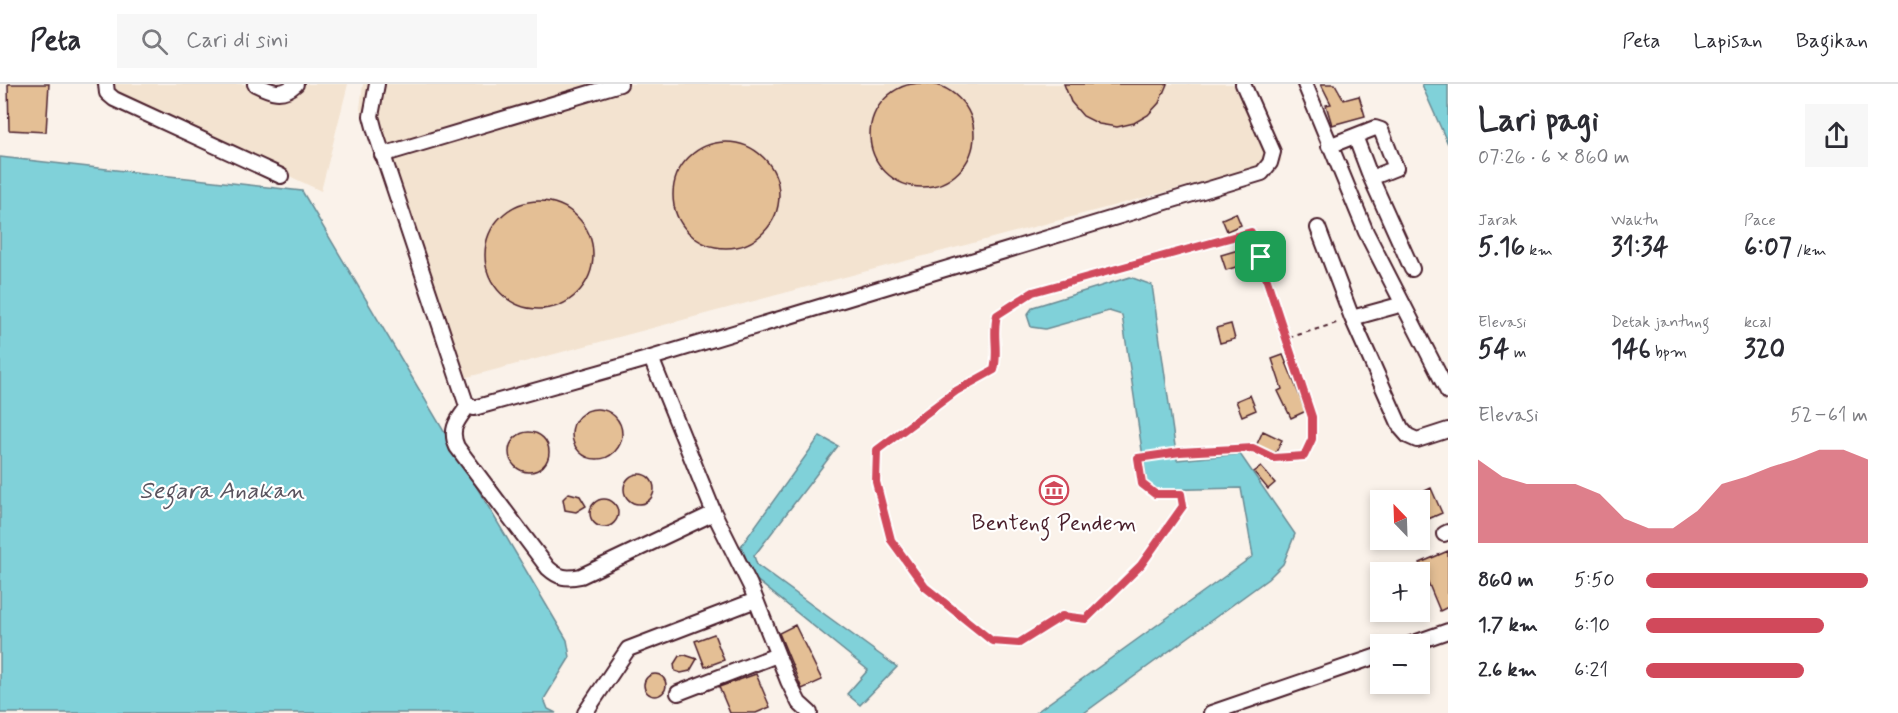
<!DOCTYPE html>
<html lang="id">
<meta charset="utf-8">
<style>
:root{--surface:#fff;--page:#f7f7f7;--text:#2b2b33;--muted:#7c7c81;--line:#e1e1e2;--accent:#d1495b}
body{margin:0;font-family:Mynerve,sans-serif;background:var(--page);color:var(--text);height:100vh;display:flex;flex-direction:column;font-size:22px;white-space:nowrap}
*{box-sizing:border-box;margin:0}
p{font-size:20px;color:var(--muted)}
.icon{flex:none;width:33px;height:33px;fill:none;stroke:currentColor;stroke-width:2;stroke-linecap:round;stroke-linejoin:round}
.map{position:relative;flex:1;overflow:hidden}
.drawer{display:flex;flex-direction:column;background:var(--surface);width:450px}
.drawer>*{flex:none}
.needle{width:39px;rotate:337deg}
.controls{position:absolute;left:1370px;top:406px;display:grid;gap:12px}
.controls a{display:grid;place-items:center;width:60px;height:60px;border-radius:0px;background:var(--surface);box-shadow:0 3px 9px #0003;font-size:30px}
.pin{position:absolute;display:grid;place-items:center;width:51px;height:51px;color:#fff;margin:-26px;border-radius:12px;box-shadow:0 3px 9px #0006}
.round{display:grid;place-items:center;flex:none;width:63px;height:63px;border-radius:0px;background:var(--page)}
.headline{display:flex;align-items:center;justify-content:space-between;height:102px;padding:0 30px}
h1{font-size:33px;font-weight:800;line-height:45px}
.figures{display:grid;grid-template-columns:repeat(3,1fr);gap:9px;height:102px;padding:6px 30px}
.figures div{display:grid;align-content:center}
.figures b{font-size:26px;font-weight:800}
.figures small{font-size:16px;font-weight:400}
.figures p{font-size:16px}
.chart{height:168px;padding:12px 30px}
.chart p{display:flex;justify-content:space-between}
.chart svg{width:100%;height:108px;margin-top:6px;fill:var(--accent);opacity:.7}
ul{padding:0 30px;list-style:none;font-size:20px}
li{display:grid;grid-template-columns:96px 72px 1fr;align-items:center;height:45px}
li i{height:15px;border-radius:8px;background:var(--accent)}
header{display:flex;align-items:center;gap:36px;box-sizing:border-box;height:84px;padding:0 30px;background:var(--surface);border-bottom:2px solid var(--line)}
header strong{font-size:28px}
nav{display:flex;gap:33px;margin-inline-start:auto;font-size:21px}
.search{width:420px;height:54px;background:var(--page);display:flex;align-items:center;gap:15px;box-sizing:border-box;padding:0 21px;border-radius:0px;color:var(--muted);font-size:22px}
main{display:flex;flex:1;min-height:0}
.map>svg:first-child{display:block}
.built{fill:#f3e3d0}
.water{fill:#80d1d9;stroke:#6a8a93;stroke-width:1.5}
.building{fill:#e4bf95;stroke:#4a1f2b;stroke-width:1.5}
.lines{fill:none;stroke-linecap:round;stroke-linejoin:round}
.minor-casing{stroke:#4a1f2b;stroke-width:18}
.path{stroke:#4a1f2b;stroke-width:2;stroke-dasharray:4.5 4.5;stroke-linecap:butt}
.minor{stroke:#fff;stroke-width:14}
.route-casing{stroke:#fff;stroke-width:12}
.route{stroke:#d1495b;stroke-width:8}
.labels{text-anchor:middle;stroke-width:4.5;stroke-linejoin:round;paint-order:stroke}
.poi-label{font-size:22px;fill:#4a1f2b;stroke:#fff}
.water-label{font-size:24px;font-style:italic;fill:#5a545f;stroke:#fff}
</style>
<header>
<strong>Peta</strong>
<div class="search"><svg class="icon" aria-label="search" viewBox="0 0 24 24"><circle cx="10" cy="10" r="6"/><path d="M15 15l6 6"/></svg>Cari di sini</div>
<nav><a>Peta</a><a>Lapisan</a><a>Bagikan</a></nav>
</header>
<main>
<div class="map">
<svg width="1448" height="629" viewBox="0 0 1448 629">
<rect width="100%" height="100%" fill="#faf2ea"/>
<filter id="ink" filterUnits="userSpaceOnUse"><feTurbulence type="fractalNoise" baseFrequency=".0167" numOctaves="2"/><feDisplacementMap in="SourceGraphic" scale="12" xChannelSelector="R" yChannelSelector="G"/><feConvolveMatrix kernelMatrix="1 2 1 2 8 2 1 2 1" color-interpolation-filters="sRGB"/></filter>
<g filter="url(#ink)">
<!-- built -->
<path class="built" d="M94,0H348L321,107Z
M363,0H1253L1282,77L460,295L412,153L360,25Z"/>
<!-- water -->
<path class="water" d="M1422,0H1448V60L1424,6Z
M0,73L302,107L567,556L570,573L544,615L548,625L556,629H0Z
M1130,193L1152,201L1177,376L1240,370L1295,450L1283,480L1268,495L1084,629H1035L1253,472L1241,404L1156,406L1147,400L1122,231L1109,227L1045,245L1031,243L1027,231L1033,223Z
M820,352L838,362L754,472L757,481L897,583L860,621L847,610L868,586L754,494L741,462Z"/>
<!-- building -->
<path class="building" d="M870 51a52 52 0 1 1 104 0a52 52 0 1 1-104 0Z
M8,0H49L46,48L9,46Z
M1064,0H1167L1159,19L1148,31L1134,39L1117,43L1099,40L1083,32L1071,18Z
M1321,0H1335L1344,16L1359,12L1365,32L1332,41L1326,21L1331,20Z
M673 111a53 53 0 1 1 106 0a53 53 0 1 1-106 0Z
M485 171a54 54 0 1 1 108 0a54 54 0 1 1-108 0Z
M1236,129L1241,141L1227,147L1222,135Z
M1245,164L1249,179L1226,186L1221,171Z
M1231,240L1235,255L1220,259L1216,244Z
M1283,271L1306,327L1291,334L1278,307L1282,305L1272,275Z
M1250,311L1256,326L1242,332L1236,317Z
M572 350a25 25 0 1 1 50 0a25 25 0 1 1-50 0Z
M1263,347L1282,356L1275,370L1256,362Z
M509 368a20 20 0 1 1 40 0a20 20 0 1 1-40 0Z
M1261,383L1275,399L1268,405L1254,388Z
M624 405a15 15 0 1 1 30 0a15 15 0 1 1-30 0Z
M1431,404L1442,429L1419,439V417H1404Z
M569,409L580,412L586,422L576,428L565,426L563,415Z
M590 429a14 14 0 1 1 28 0a14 14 0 1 1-28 0Z
M1448,467V523L1440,527L1420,479Z
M795,541L822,596L802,605L779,549Z
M714,550L724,576L705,583L695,557Z
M685,571L697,575L690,587L681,589L675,587L674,580L679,572Z
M644 601a11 11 0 1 1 22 0a11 11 0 1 1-22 0Z
M756,590L770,623L756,629H730L719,603Z"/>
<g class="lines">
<!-- minor casing -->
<g class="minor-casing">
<path id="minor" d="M106,0L107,9L114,15L281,92
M255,0C271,8 282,13 296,0
M377,0L371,32L375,47L466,319L474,324L651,274L1262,89L1270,79L1273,68L1243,0
M1305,0L1366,148L1448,308
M1355,52L1371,94
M1329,62L1375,44L1381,46L1396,84L1371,94L1412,185
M382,71L620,0
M1318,144L1352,234L1401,344L1408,352L1417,356L1448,346
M1352,234L1403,220
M651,274L714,429L750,501L788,597L799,619L810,629
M468,322C457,337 449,345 457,363L548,484C559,494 566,495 581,492L714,429
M1444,450L1448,448
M1408,561L1448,547
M678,609L777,571
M585,629L628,565L756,516
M1211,629L1380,571"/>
</g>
<!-- path -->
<path class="path" d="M1288,254L1312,333V355L1304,372L1274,374L1253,364L1180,368L1138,374L1142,400L1155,410H1181L1183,422L1141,481L1086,535L1062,532L1019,559L992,557L925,503L891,456L876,398L877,366L956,307L994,286C999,266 992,251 997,231L1033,208L1251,148L1288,254L1340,238"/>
<!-- minor -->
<use href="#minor" class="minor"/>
</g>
</g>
<g class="lines" filter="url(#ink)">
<!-- route casing -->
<g class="route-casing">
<path id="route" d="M1251,148L1312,333V355L1304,372L1274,374L1253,364L1180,368L1138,374L1142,400L1155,410H1181L1183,422L1141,481L1086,535L1062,532L1019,559L992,557L925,503L891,456L876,398L877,366L956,307L994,286C999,266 992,251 997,231L1033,208Z"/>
</g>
<!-- route -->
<use href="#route" class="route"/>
</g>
<!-- icons -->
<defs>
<g id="museum-ring" transform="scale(1.5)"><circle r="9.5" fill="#fff" stroke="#d1495b" stroke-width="1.5"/><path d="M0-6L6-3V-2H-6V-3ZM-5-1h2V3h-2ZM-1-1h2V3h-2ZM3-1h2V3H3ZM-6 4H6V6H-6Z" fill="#d1495b"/></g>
</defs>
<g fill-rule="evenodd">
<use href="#museum-ring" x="1054" y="406"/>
</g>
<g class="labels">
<!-- poi labels -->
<g class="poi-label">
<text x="1054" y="446">Benteng Pendem</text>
</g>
<!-- water labels -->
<g class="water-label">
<text x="222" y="414">Segara Anakan</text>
</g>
</g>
</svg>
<div class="controls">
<a><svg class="needle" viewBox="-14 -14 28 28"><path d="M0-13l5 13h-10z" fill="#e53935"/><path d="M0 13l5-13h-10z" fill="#7c7c81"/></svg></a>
<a>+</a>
<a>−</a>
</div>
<div class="pin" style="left:1261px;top:173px;background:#1e9e55"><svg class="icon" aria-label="arrive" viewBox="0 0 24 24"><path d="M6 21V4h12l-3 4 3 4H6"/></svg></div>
</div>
<section class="drawer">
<div class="headline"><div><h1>Lari pagi</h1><p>07:26 · 6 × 860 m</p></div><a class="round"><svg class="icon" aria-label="share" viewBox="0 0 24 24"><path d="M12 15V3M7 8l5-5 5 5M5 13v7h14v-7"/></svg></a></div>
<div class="figures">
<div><p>Jarak</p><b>5.16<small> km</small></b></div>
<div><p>Waktu</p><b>31:34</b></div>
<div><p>Pace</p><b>6:07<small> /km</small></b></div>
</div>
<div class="figures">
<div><p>Elevasi</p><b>54<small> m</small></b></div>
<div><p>Detak jantung</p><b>146<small> bpm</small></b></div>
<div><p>kcal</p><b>320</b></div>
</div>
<div class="chart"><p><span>Elevasi</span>52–61 m</p>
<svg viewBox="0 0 160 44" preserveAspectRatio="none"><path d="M0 44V10L10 17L20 20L30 20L40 20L50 24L60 34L70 38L80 38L90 31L100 20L110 17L120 13L130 10L140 6L150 6L160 10V44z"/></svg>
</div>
<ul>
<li><b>860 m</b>5:50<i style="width:100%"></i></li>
<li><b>1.7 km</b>6:10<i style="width:80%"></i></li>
<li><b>2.6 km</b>6:21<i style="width:71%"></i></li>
</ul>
</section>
</main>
